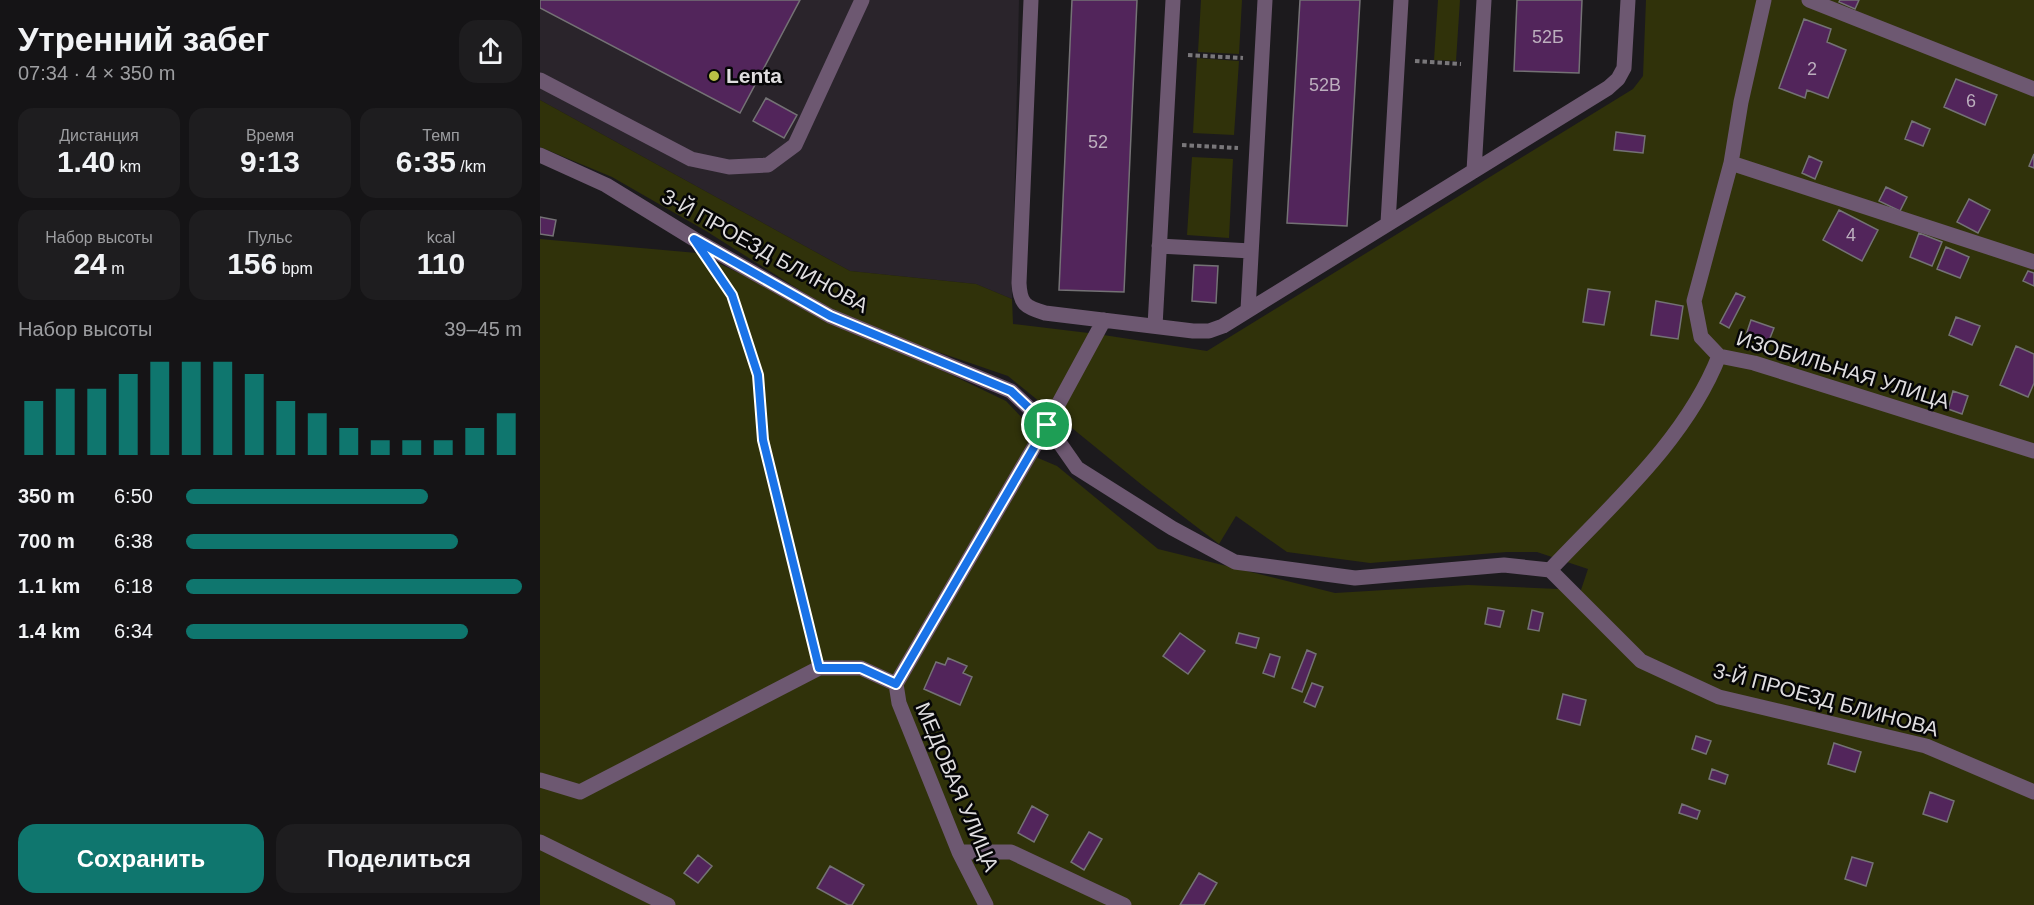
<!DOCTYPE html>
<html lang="ru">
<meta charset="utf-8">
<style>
:root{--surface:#151416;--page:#1e1d1f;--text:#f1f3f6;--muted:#9d9ea1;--accent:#0f766e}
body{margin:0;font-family:Arial,sans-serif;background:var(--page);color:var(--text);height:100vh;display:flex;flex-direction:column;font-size:22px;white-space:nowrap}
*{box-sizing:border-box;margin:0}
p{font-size:20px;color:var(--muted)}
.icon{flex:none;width:33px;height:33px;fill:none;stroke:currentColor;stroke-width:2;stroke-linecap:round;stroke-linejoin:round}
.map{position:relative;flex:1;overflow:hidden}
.panel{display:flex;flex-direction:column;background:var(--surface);width:540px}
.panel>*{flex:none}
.pin{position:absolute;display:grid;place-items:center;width:51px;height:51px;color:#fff;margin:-26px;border:3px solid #fff;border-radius:50%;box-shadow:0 2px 6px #0007}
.round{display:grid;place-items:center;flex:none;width:63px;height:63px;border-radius:18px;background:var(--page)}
.summary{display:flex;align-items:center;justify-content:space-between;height:102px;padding:0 18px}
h1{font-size:33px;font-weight:700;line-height:45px}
.metrics{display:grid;grid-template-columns:repeat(3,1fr);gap:9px;height:102px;padding:6px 18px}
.metrics div{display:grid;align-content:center;border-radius:15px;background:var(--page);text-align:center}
.metrics b{font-size:30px;font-weight:700}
.metrics small{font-size:16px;font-weight:400}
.metrics p{font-size:16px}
.chart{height:168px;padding:12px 18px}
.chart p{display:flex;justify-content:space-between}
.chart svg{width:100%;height:108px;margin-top:6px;stroke:var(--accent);stroke-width:6}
.cta{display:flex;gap:12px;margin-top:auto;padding:12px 18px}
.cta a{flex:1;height:69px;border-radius:18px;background:var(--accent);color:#fff;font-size:24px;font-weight:700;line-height:69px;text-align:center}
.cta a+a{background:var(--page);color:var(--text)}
ul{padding:0 18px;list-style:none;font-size:20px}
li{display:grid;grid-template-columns:96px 72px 1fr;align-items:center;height:45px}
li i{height:15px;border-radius:8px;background:var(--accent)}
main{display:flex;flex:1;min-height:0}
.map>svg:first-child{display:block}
.built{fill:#2a242b}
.green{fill:#30320a}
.building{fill:#52255b;stroke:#747275;stroke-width:1.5}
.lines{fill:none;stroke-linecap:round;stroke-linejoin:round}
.path{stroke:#79777a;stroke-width:4;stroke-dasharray:4.5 3;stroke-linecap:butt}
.minor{stroke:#6d5871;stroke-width:15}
.route-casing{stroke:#fff;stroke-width:12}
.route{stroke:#1a73e8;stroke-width:8}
.poi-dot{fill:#bac046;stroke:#060607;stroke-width:2}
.labels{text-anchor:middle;stroke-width:5;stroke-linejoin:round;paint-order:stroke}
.number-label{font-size:18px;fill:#bcafbe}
.poi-label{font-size:21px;font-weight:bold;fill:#dfdddf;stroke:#060607;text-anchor:start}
.street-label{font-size:21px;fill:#dfdddf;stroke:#060607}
</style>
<main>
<section class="panel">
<div class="summary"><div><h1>Утренний забег</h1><p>07:34 · 4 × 350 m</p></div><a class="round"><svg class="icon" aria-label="share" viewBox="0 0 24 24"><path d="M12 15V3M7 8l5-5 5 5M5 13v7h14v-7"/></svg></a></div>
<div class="metrics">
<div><p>Дистанция</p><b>1.40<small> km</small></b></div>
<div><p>Время</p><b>9:13</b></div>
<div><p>Темп</p><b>6:35<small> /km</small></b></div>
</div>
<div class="metrics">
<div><p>Набор высоты</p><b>24<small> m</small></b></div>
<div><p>Пульс</p><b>156<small> bpm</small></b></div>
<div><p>kcal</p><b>110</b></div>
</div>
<div class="chart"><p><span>Набор высоты</span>39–45 m</p>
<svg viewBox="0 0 160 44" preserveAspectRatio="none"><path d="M5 44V22M15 44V17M25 44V17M35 44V11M45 44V6M55 44V6M65 44V6M75 44V11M85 44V22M95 44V27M105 44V33M115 44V38M125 44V38M135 44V38M145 44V33M155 44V27"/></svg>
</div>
<ul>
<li><b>350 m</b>6:50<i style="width:72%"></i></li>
<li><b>700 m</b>6:38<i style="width:81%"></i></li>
<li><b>1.1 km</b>6:18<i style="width:100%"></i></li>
<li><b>1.4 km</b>6:34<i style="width:84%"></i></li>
</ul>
<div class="cta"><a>Сохранить</a><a>Поделиться</a></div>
</section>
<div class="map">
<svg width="1494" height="905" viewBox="0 0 1494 905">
<rect width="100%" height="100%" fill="#1c1a1d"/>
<!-- built -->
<path class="built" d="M0,0H479L472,299L436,284L310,271L0,100Z"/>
<!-- green -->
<path class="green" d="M661,0H702L699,54L658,52Z
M898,0H920L916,61L894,60Z
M1106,0H1494V905H0V239L157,253L466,401L488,424L498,458L517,466L618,549L795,593L928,585L1041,590L1048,569L997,552H967L830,563L747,552L696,516L679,544L602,485L468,376L366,341L293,311L166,231L72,177L0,147V100L310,271L436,284L472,299L473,324L557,334L667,351L1093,89L1103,76Z
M657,58L699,61L694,135L653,133Z
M652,157L693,159L689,238L647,235Z"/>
<!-- building -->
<path class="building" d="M0,0H260L200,113L0,8Z
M532,0H597L584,292L519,290Z
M760,0H820L807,226L747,223Z
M977,0H1042L1039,73L974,71Z
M1300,0H1319L1315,9L1299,2Z
M1264,19L1291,29L1287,42L1306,50L1288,98L1267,90L1265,98L1239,88Z
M1416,79L1457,95L1445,125L1404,107Z
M226,98L257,115L244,138L213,121Z
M1372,121L1390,129L1383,146L1365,139Z
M1076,132L1105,136L1103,153L1074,150Z
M1494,154V168L1489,166Z
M1269,156L1282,162L1275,179L1262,173Z
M1346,187L1367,197L1360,211L1339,201Z
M1429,199L1450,210L1438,233L1417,222Z
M1299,210L1338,230L1322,261L1283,240Z
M0,217L16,220L13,236L0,234Z
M1379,233L1402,242L1392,266L1370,257Z
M1406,247L1429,257L1420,278L1397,269Z
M654,265L678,266L676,303L652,301Z
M1488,271L1494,273V286L1483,281Z
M1048,289L1070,292L1064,325L1043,322Z
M1196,293L1205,297L1189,328L1180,323Z
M1116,301L1143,306L1138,339L1111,335Z
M1416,317L1440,326L1432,345L1409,335Z
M1211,320L1234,328L1228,343L1206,335Z
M1476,346L1494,354V383L1488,397L1460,385Z
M1413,391L1428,396L1422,414L1408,409Z
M948,608L964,611L960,627L945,624Z
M992,610L1003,613L999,631L988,629Z
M640,633L665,651L648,674L623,656Z
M699,633L719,638L716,648L696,643Z
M767,650L776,654L762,692L752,688Z
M730,654L740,657L734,677L723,673Z
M408,658L427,666L423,673L432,677L420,705L384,689L396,662L405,665Z
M772,683L783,687L775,707L764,702Z
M1023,694L1046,700L1040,725L1017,719Z
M1156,736L1171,741L1166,754L1152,749Z
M1294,743L1321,752L1315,772L1288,764Z
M1172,769L1188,775L1185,784L1169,779Z
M1390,792L1414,801L1407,822L1383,814Z
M1142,804L1160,811L1157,819L1139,813Z
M492,806L508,815L494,842L478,833Z
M549,832L562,839L544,870L531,862Z
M158,855L172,866L158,883L144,873Z
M1312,857L1333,863L1326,886L1305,879Z
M290,866L324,885L312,905H308L277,888Z
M659,873L677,883L664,905H640Z"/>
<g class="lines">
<!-- path -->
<path class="path" d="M648,55L703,58
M875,61L921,64
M642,145L698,148
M179,276L192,295L218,375L223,439L275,650"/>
<!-- minor -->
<path class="minor" d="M491,0L479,283C480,304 485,307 505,313L653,331H669L683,326L1068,88L1078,79L1084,68L1088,0
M1224,0L1201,102L1191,163L1154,301L1161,337L1179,356L1214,363L1494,451
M1269,0L1494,89
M0,80L151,159L189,167L228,165L255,145L322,0
M0,155L66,185L154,239L290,316L471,391L507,425L537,468L632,528L695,562L815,578L964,565L1010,570L1101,661L1179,697L1386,746L1494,792
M1191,163L1494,262
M934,171L944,0
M848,223L861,0
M619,246L711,251
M708,310L725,0
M615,326L633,0
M1010,570C1071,505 1146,440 1179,356
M356,684L507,425L564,320
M356,684L359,703L419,852L446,905
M0,780L40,792L279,668H321L356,684
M0,842L128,905
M419,852H471L584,905"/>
</g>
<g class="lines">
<!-- route casing -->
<g class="route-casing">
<path id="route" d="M154,239L290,316L471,391L507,425L356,684L321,668H279L223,440L218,375L192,295Z"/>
</g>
<!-- route -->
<use href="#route" class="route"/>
</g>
<!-- markers -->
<circle class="poi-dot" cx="174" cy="76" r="6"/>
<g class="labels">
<!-- number labels -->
<g class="number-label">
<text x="1008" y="43">52Б</text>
<text x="1272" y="75">2</text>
<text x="785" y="91">52В</text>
<text x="1431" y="107">6</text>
<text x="558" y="148">52</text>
<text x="1311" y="241">4</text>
</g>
<!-- poi labels -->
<g class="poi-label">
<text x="186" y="83">Lenta</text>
</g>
<!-- street labels -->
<g class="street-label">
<text transform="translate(225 251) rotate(29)" y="7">3-Й ПРОЕЗД БЛИНОВА</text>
<text transform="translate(1303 370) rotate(17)" y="7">ИЗОБИЛЬНАЯ УЛИЦА</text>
<text transform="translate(1286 700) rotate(15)" y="7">3-Й ПРОЕЗД БЛИНОВА</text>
<text transform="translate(417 787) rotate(67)" y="7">МЕДОВАЯ УЛИЦА</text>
</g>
</g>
</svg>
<div class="pin" style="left:507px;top:425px;background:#1e9e55"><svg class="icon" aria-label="arrive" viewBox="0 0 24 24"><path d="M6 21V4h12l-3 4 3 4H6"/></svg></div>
</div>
</main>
